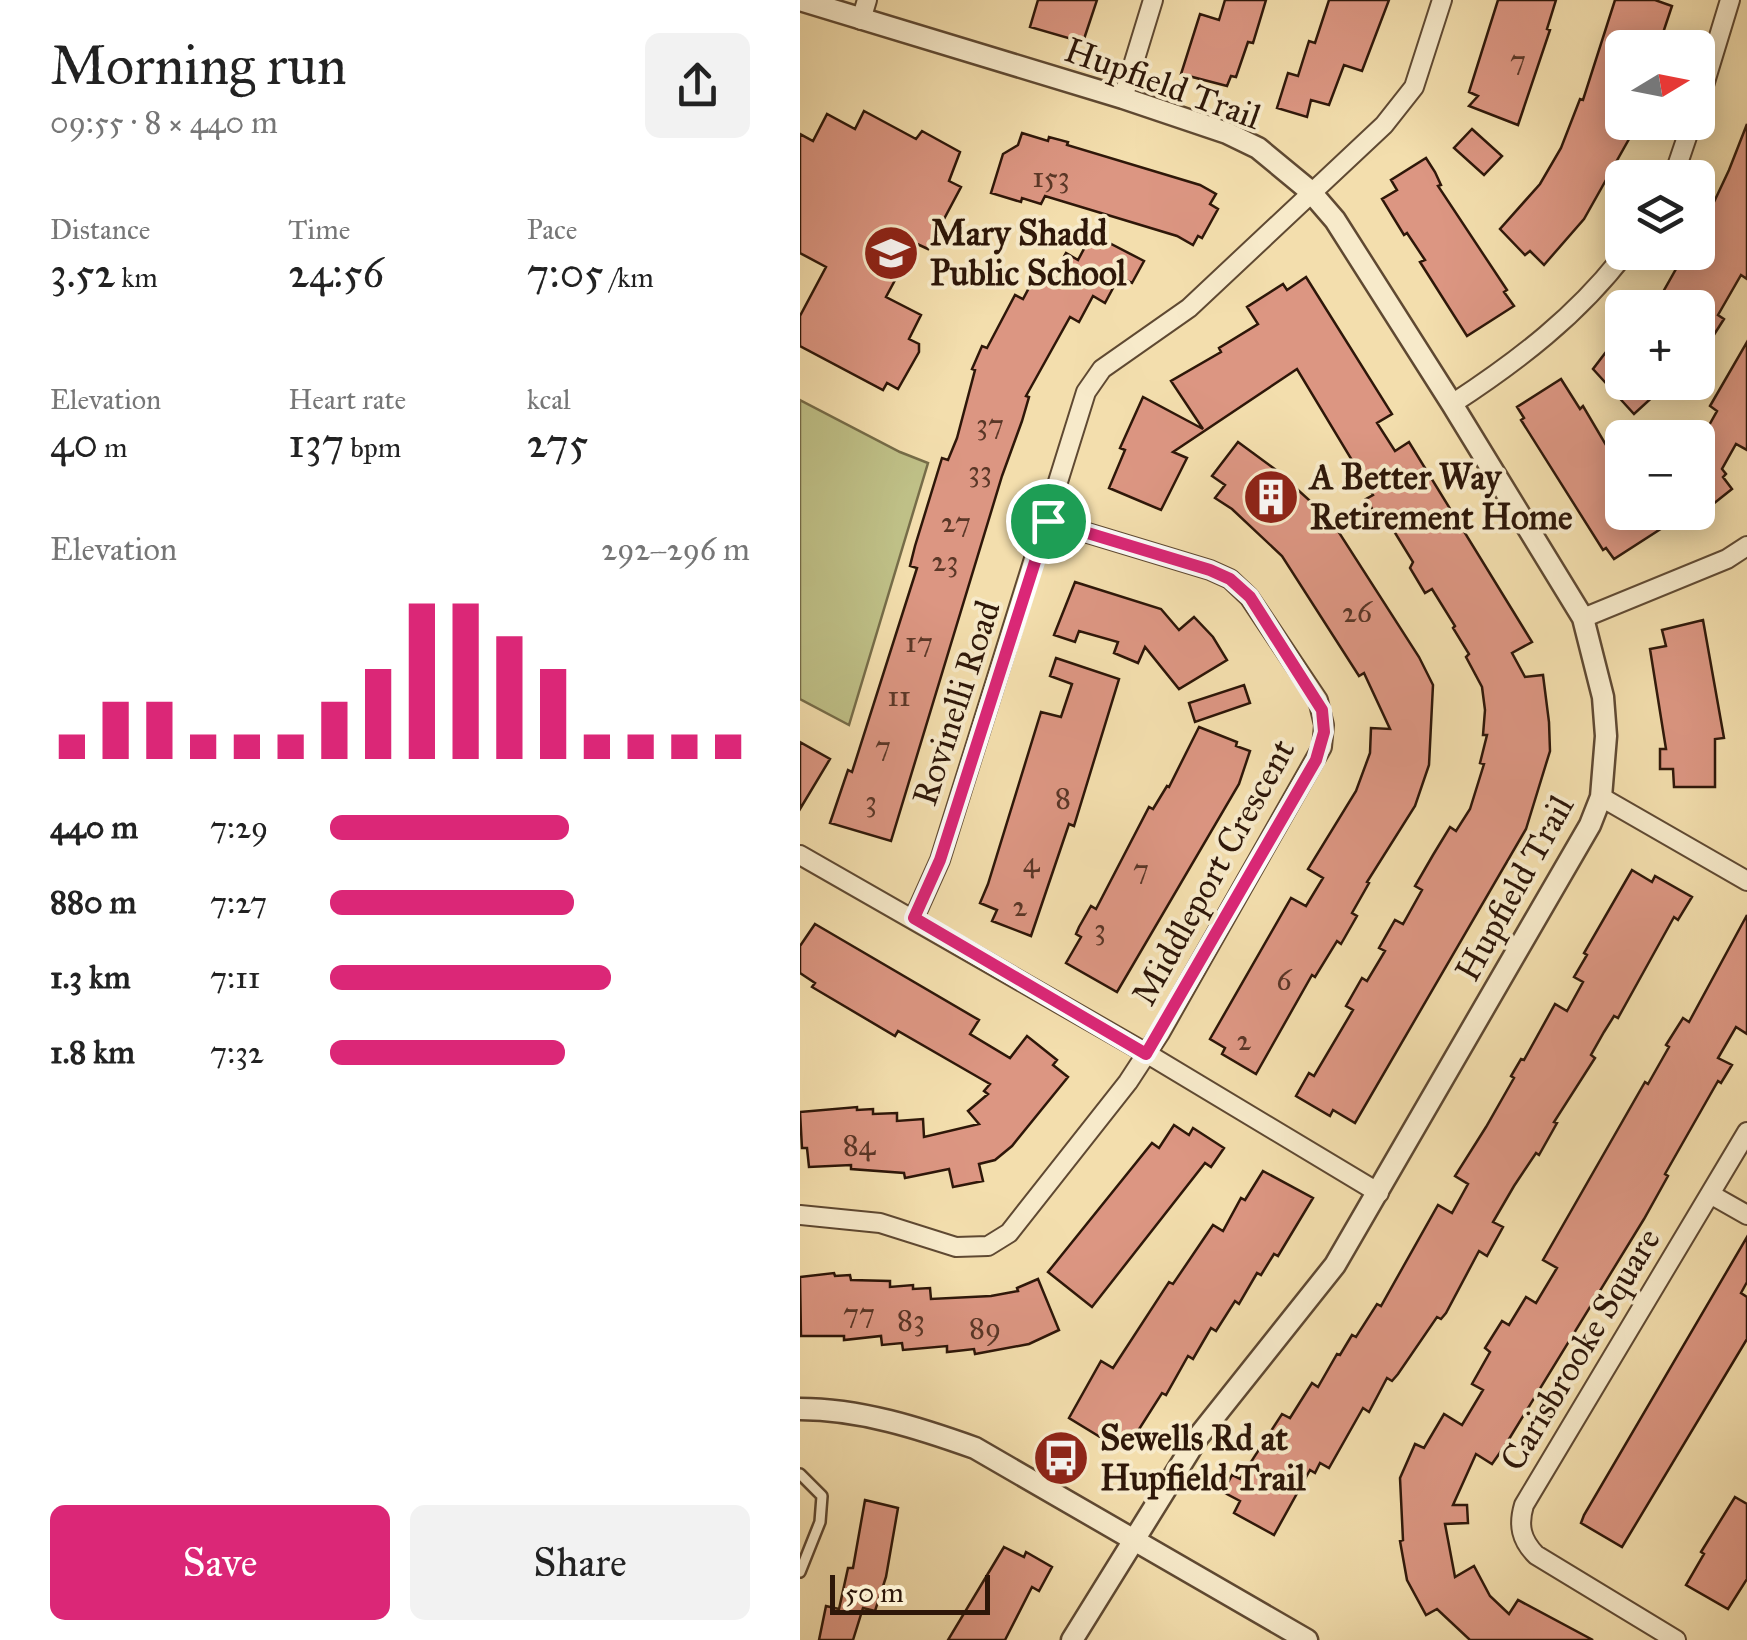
<!DOCTYPE html>
<meta charset="utf-8">
<style>
:root{--surface:#fff;--page:#f2f2f2;--text:#222;--muted:#767676;--accent:#db2777}
body{margin:0;font-family:"IM FELL Great Primer",serif;background:var(--page);color:var(--text);height:100vh;display:flex;flex-direction:column;font-size:38px;white-space:nowrap}
*{box-sizing:border-box;margin:0}
p{font-size:32px;color:var(--muted)}
.icon{flex:none;width:55px;height:55px;fill:none;stroke:currentColor;stroke-width:2;stroke-linecap:round;stroke-linejoin:round}
.map{position:relative;flex:1;overflow:hidden}
.drawer{display:flex;flex-direction:column;background:var(--surface);width:800px}
.drawer>*{flex:none}
.needle{width:65px;rotate:80deg}
.buttons{position:absolute;left:805px;top:30px;display:grid;gap:20px}
.buttons a{display:grid;place-items:center;width:110px;height:110px;border-radius:15px;background:var(--surface);box-shadow:0 5px 25px #0003;font-size:50px}
.scale{position:absolute;left:30px;bottom:25px;width:160px;box-sizing:border-box;padding-left:10px;border:5px solid #2e1709;border-top:0;font-size:28px;line-height:35px;white-space:nowrap;color:#2e1709;-webkit-text-stroke:8px #f7eaca;paint-order:stroke}
.pin{position:absolute;display:grid;place-items:center;width:85px;height:85px;color:#fff;margin:-42px;border:5px solid #fff;border-radius:50%;box-shadow:0 2px 10px #0007}
.round{display:grid;place-items:center;flex:none;width:105px;height:105px;border-radius:15px;background:var(--page)}
.head{display:flex;align-items:center;justify-content:space-between;height:170px;padding:0 50px}
h1{font-size:55px;font-weight:600;line-height:75px}
.figures{display:grid;grid-template-columns:repeat(3,1fr);gap:15px;height:170px;padding:10px 50px}
.figures div{display:grid;align-content:center}
.figures b{font-size:42px;font-weight:600}
.figures small{font-size:28px;font-weight:400}
.figures p{font-size:28px}
.chart{height:280px;padding:20px 50px}
.chart p{display:flex;justify-content:space-between}
.chart svg{width:100%;height:180px;margin-top:10px;stroke:var(--accent);stroke-width:6}
.cta{display:flex;gap:20px;margin-top:auto;padding:20px 50px}
.cta a{flex:1;height:115px;border-radius:15px;background:var(--accent);color:#fff;font-size:40px;font-weight:600;line-height:115px;text-align:center}
.cta a+a{background:var(--page);color:var(--text)}
ul{padding:0 50px;list-style:none;font-size:32px}
li{display:grid;grid-template-columns:160px 120px 1fr;align-items:center;height:75px}
li i{height:25px;border-radius:12px;background:var(--accent)}
main{display:flex;flex:1;min-height:0}
.map>svg:first-child{display:block}
.green{fill:#bfc087;stroke:#766c48;stroke-width:2.5}
.building{fill:#dc9682;stroke:#2e1709;stroke-width:2.5}
.lines{fill:none;stroke-linecap:round;stroke-linejoin:round}
.service-casing{stroke:#5f4932;stroke-width:14}
.minor-casing{stroke:#5f4932;stroke-width:22}
.tertiary-casing{stroke:#5f4932;stroke-width:25}
.service{stroke:#f7eaca;stroke-width:9}
.minor{stroke:#f7eaca;stroke-width:18}
.tertiary{stroke:#f7eaca;stroke-width:20}
.route-casing{stroke:#fff;stroke-width:20}
.route{stroke:#db2777;stroke-width:12}
.labels{text-anchor:middle;stroke-width:8;stroke-linejoin:round;paint-order:stroke}
.number-label{font-size:30px;fill:#5a3727}
.street-label{font-size:35px;fill:#2e1709;stroke:#f7eaca}
.poi-label{font-size:35px;font-weight:bold;fill:#2e1709;stroke:#f7eaca;text-anchor:start}
</style>
<main>
<section class="drawer">
<div class="head"><div><h1>Morning run</h1><p>09:55 · 8 × 440 m</p></div><a class="round"><svg class="icon" aria-label="share" viewBox="0 0 24 24"><path d="M12 15V3M7 8l5-5 5 5M5 13v7h14v-7"/></svg></a></div>
<div class="figures">
<div><p>Distance</p><b>3.52<small> km</small></b></div>
<div><p>Time</p><b>24:56</b></div>
<div><p>Pace</p><b>7:05<small> /km</small></b></div>
</div>
<div class="figures">
<div><p>Elevation</p><b>40<small> m</small></b></div>
<div><p>Heart rate</p><b>137<small> bpm</small></b></div>
<div><p>kcal</p><b>275</b></div>
</div>
<div class="chart"><p><span>Elevation</span>292–296 m</p>
<svg viewBox="0 0 160 44" preserveAspectRatio="none"><path d="M5 44V38M15 44V30M25 44V30M35 44V38M45 44V38M55 44V38M65 44V30M75 44V22M85 44V6M95 44V6M105 44V14M115 44V22M125 44V38M135 44V38M145 44V38M155 44V38"/></svg>
</div>
<ul>
<li><b>440 m</b>7:29<i style="width:57%"></i></li>
<li><b>880 m</b>7:27<i style="width:58%"></i></li>
<li><b>1.3 km</b>7:11<i style="width:67%"></i></li>
<li><b>1.8 km</b>7:32<i style="width:56%"></i></li>
</ul>
<div class="cta"><a>Save</a><a>Share</a></div>
</section>
<div class="map">
<svg width="947" height="1640" viewBox="0 0 947 1640">
<rect width="100%" height="100%" fill="#f3dead"/>
<filter id="stains"><feTurbulence type="fractalNoise" baseFrequency=".002" numOctaves="4"/><feColorMatrix values="0 0 0 0 .2 0 0 0 0 .09 0 0 0 0 .02 0 0 0 .5 -.17"/></filter>
<radialGradient id="worn" r=".72"><stop offset=".6" stop-color="#630" stop-opacity="0"/><stop offset="1" stop-color="#630" stop-opacity=".3"/></radialGradient>
<!-- green -->
<path class="green" d="M0,400L100,452L128,463L49,725L0,699Z"/>
<!-- building -->
<path class="building" d="M238,0H297L284,39L276,36L275,40L230,27Z
M425,0H466L453,43L448,42L436,77L431,76L427,86L381,74L400,14L419,20Z
M529,0H589L562,71L544,65L529,105L511,100L507,117L477,108L488,73L498,76L509,41L515,43Z
M698,0H756L747,29L750,30L718,125L669,106L678,96L669,92Z
M815,0H855L872,6L858,48H822V122H834L829,139L784,219L744,265L730,251L725,255L700,229L740,184L761,148L780,99L783,100Z
M64,111L116,139L122,131L160,152L149,181L161,187L128,249L115,243L86,297L121,315L109,339L119,344V352L98,389L87,383L83,390L0,346V316L26,267L0,253V134L13,141L27,114L55,129Z
M947,124V279L941,275L918,315L924,319L910,341L898,333V308H854L885,253L898,261V236L929,170Z
M672,129L702,156L684,175L654,148Z
M222,133L248,141L249,137L268,142L267,145L400,185L416,194L410,204L418,209L402,238L398,236L393,245L377,236L245,196L241,204L222,198L221,202L191,193L203,154L218,145Z
M626,158L635,172L641,185L638,186L707,290L704,292L714,306L667,336L620,262L625,260L607,233L604,235L582,199L597,190L591,180Z
M292,234L344,261L332,283L319,277L305,303L293,296L279,322L270,317L226,396L229,397L222,421L202,476L91,841L30,823L48,770L52,772L117,568L110,566L115,546L142,458L148,460L157,438L175,370L172,369L182,346L187,348L215,295L223,299L238,271L252,278L266,253L278,260Z
M506,277L592,414L577,423L595,451L609,442L732,642L712,653L725,677L743,675L749,722L750,751L726,829L555,1123L533,1110L530,1116L496,1096L509,1073L514,1076L553,1010L546,1006L562,978L567,981L585,951L579,948L595,920L603,924L622,890L615,886L633,855L650,827L656,831L670,809L684,764L680,763L687,735H683L685,710L682,687L666,657L669,654L653,628L655,626L632,589L625,593L610,568L613,562L589,523L583,526L566,499L573,495L497,369L373,452L387,458L361,510L309,488L325,450L320,448L343,397L403,429L371,381L421,352L419,348L458,324L447,307L483,284L487,290Z
M822,331V382H869L834,414L793,369Z
M947,342V450L936,444L922,469L926,474L923,477L932,489L898,516V445L917,411L910,406Z
M761,379L780,409L783,406L822,472V512H887L814,559L806,548L803,550L721,420L724,418L717,407Z
M438,442L476,470L531,520L619,657L633,685L629,765L615,806L567,882L569,883L552,913L557,916L541,944L537,941L515,977L512,975L456,1074L422,1054L425,1048L410,1039L491,898L506,906L523,878L508,869L556,791L570,753L571,728L590,729L564,673L559,676L482,556L432,509L415,498L425,485L412,476Z
M275,582L361,609L379,630L394,617L413,637L427,660L379,689L345,647L338,663L314,653L318,642L279,631L275,642L254,635Z
M903,620L924,738L915,739V787H874L873,769H860V749H866L850,649L866,646L862,630Z
M256,658L319,679L274,826L269,824L231,936L192,921L197,910L180,903L188,884L241,712L261,717L272,684L250,676Z
M444,685L450,703L395,722L389,703Z
M399,727L437,742L436,746L450,751L439,784L317,992L266,963L281,937L276,934L279,927L291,906L296,909L349,807L353,809L367,786L369,787Z
M0,742L30,759L0,809Z
M832,870L852,882L855,876L892,897L878,920L874,917L818,1018L814,1016L804,1032L791,1055L795,1058L754,1122L757,1123L739,1155L736,1153L714,1186L693,1222L703,1227L687,1256L679,1251L646,1313L641,1319L637,1317L598,1374L592,1381L587,1378L569,1412L563,1408L529,1468L520,1463L515,1473L510,1470L474,1535L434,1513L440,1501L423,1492L432,1475L440,1479L482,1414L490,1418L512,1383L518,1387L537,1354L540,1355L552,1335L556,1337L577,1304L581,1306L638,1205L652,1213L668,1184L655,1176L686,1127L714,1078L711,1076L721,1059L724,1060L755,1004L767,1011L783,982L774,977L787,955L784,953Z
M947,915V1034L936,1027L918,1058L932,1065L921,1083L918,1081L865,1174L868,1176L844,1219L706,1444L692,1464L676,1454L653,1505H667L668,1523L645,1524L655,1577L674,1566L690,1596L709,1614L718,1600L793,1640H670L637,1609L626,1615L607,1580L600,1541L603,1540L600,1478L615,1444L624,1448L644,1414L662,1425L683,1390L672,1384L690,1352L685,1348L702,1321L709,1325L726,1297L736,1303L757,1268L743,1260L845,1082L848,1084L869,1047L866,1045L883,1018L889,1022Z
M15,924L179,1020L170,1034L210,1058L227,1036L257,1060L253,1065L268,1077L212,1146L195,1160L179,1164L183,1181L153,1187L149,1169L105,1178L104,1173L51,1169V1165L9,1167L7,1148H2L0,1112L57,1107V1110L73,1109V1114L97,1113V1121L123,1119L124,1137L179,1124L168,1111L188,1094L184,1091L190,1084L98,1031L95,1036L12,987L15,983L0,973V946Z
M374,1125L389,1135L393,1128L424,1148L411,1167L405,1163L292,1307L248,1272L352,1143L359,1148Z
M463,1171L513,1198L478,1256L474,1254L461,1275L457,1273L439,1304L435,1301L416,1331L411,1328L393,1359L388,1356L366,1395L362,1393L329,1445L309,1433L305,1440L269,1418L301,1361L313,1368L369,1282L373,1284L413,1225L423,1231L441,1198L445,1200Z
M947,1237V1282L941,1293L947,1297V1339L822,1547L781,1523L784,1515Z
M34,1273L35,1276L50,1275L51,1280L90,1281V1287L113,1285V1289L130,1288L131,1299L191,1296L218,1291L217,1288L238,1279L259,1330L229,1344L175,1354L174,1349L147,1352V1346L103,1350L102,1343L82,1345L81,1336L44,1340V1336H1L0,1277Z
M935,1497L947,1504V1579L928,1609L886,1585L904,1554L901,1552Z
M65,1500L98,1508L86,1577L75,1611L63,1608L53,1640H19L26,1606L39,1609L48,1568H53Z
M204,1547L224,1557L226,1552L252,1567L239,1591L232,1587L205,1640H148Z"/>
<g class="lines">
<!-- service casing -->
<g class="service-casing">
<path id="service" d="M0,1474L22,1496L20,1522L0,1572"/>
</g>
<!-- minor casing -->
<g class="minor-casing">
<path id="minor" d="M61,20L67,0
M323,98L353,0
M898,105L930,0
M873,178L892,122
M652,404C718,361 778,315 826,252
M783,618L927,559L947,546
M801,797L947,881
M0,855L346,1053L579,1193
M114,918L140,860L286,392L302,369L389,308L584,125L614,87L642,0
M910,1194L947,1215
M0,1215L80,1223L156,1247L188,1246L209,1233L328,1082L360,1033L522,747L524,725L518,700L449,597L430,579L410,570L248,521
M876,1640L736,1555C721,1540 718,1525 724,1505L947,1132"/>
</g>
<!-- tertiary casing -->
<g class="tertiary-casing">
<path id="tertiary" d="M0,0L323,98L427,133L458,148L510,191L535,220L652,404L783,618L803,697L806,736L801,797L790,825L535,1265L398,1437L272,1640
M0,1409C60,1409 119,1428 175,1448L507,1640"/>
</g>
<!-- service -->
<use href="#service" class="service"/>
<!-- minor -->
<use href="#minor" class="minor"/>
<!-- tertiary -->
<use href="#tertiary" class="tertiary"/>
</g>
<g class="lines">
<!-- route casing -->
<g class="route-casing">
<path id="route" d="M248,521L410,570L430,579L450,597L522,710L524,732L516,760L346,1054L114,918L140,860Z"/>
</g>
<!-- route -->
<use href="#route" class="route"/>
</g>
<!-- icons -->
<defs>
<g id="school-disc" transform="scale(2.875)"><circle r="9.5" fill="#8f2418" stroke="#f7eaca"/><path d="M0-5L7-2L0 1L-7-2ZM-4 1L0 2.5L4 1V4Q0 6-4 4Z" fill="#fff"/></g>
<g id="building-disc" transform="scale(2.875)"><circle r="9.5" fill="#8f2418" stroke="#f7eaca"/><path d="M-4-6H4V6H1V3H-1V6H-4ZM-2.5-4.3h1.7v1.8h-1.7ZM.8-4.3h1.7v1.8H.8ZM-2.5-1h1.7V.8h-1.7ZM.8-1h1.7V.8H.8Z" fill="#fff"/></g>
<g id="bus-disc" transform="scale(2.875)"><circle r="9.5" fill="#8f2418" stroke="#f7eaca"/><path d="M-5-6H5V4H4V6H2V4H-2V6H-4V4H-5ZM-3.5-4V0h7V-4ZM-3.5 1.2v1.5H-2V1.2ZM2 1.2v1.5H3.5V1.2Z" fill="#fff"/></g>
</defs>
<g fill-rule="evenodd">
<use href="#school-disc" x="91" y="253"/>
<use href="#building-disc" x="471" y="497"/>
<use href="#bus-disc" x="261" y="1458"/>
</g>
<g class="labels">
<!-- number labels -->
<g class="number-label">
<text x="718" y="70">7</text>
<text x="251" y="187">153</text>
<text x="190" y="434">37</text>
<text x="180" y="481">33</text>
<text x="156" y="532">27</text>
<text x="145" y="571">23</text>
<text x="557" y="622">26</text>
<text x="119" y="652">17</text>
<text x="99" y="706">11</text>
<text x="83" y="756">7</text>
<text x="263" y="808">8</text>
<text x="71" y="811">3</text>
<text x="231" y="872">4</text>
<text x="341" y="879">7</text>
<text x="220" y="916">2</text>
<text x="300" y="939">3</text>
<text x="484" y="990">6</text>
<text x="444" y="1050">2</text>
<text x="59" y="1155">84</text>
<text x="59" y="1323">77</text>
<text x="111" y="1330">83</text>
<text x="185" y="1338">89</text>
</g>
<!-- street labels -->
<g class="street-label">
<text transform="translate(363 83) rotate(20)" y="12">Hupfield Trail</text>
<text transform="translate(156 703) rotate(-72)" y="12">Rovinelli Road</text>
<text transform="translate(413 872) rotate(-61)" y="12">Middleport Crescent</text>
<text transform="translate(714 888) rotate(-61)" y="12">Hupfield Trail</text>
<text transform="translate(780 1349) rotate(-59)" y="12">Carisbrooke Square</text>
</g>
<!-- poi labels -->
<g class="poi-label">
<text x="130" y="245">Mary Shadd<tspan x="130" dy="40">Public School</tspan></text>
<text x="510" y="489">A Better Way<tspan x="510" dy="40">Retirement Home</tspan></text>
<text x="300" y="1450">Sewells Rd at<tspan x="300" dy="40">Hupfield Trail</tspan></text>
</g>
</g>
<rect width="100%" height="100%" filter="url(#stains)"/>
<rect width="100%" height="100%" fill="url(#worn)"/>
</svg>
<div class="buttons">
<a><svg class="needle" viewBox="-14 -14 28 28"><path d="M0-13l5 13h-10z" fill="#e53935"/><path d="M0 13l5-13h-10z" fill="#767676"/></svg></a>
<a><svg class="icon" aria-label="layers" viewBox="0 0 24 24"><path d="M12 4l9 5-9 5-9-5zM3 14l9 5 9-5"/></svg></a>
<a>+</a>
<a>−</a>
</div>
<div class="scale">50 m</div>
<div class="pin" style="left:248px;top:521px;background:#1e9e55"><svg class="icon" aria-label="arrive" viewBox="0 0 24 24"><path d="M6 21V4h12l-3 4 3 4H6"/></svg></div>
</div>
</main>
